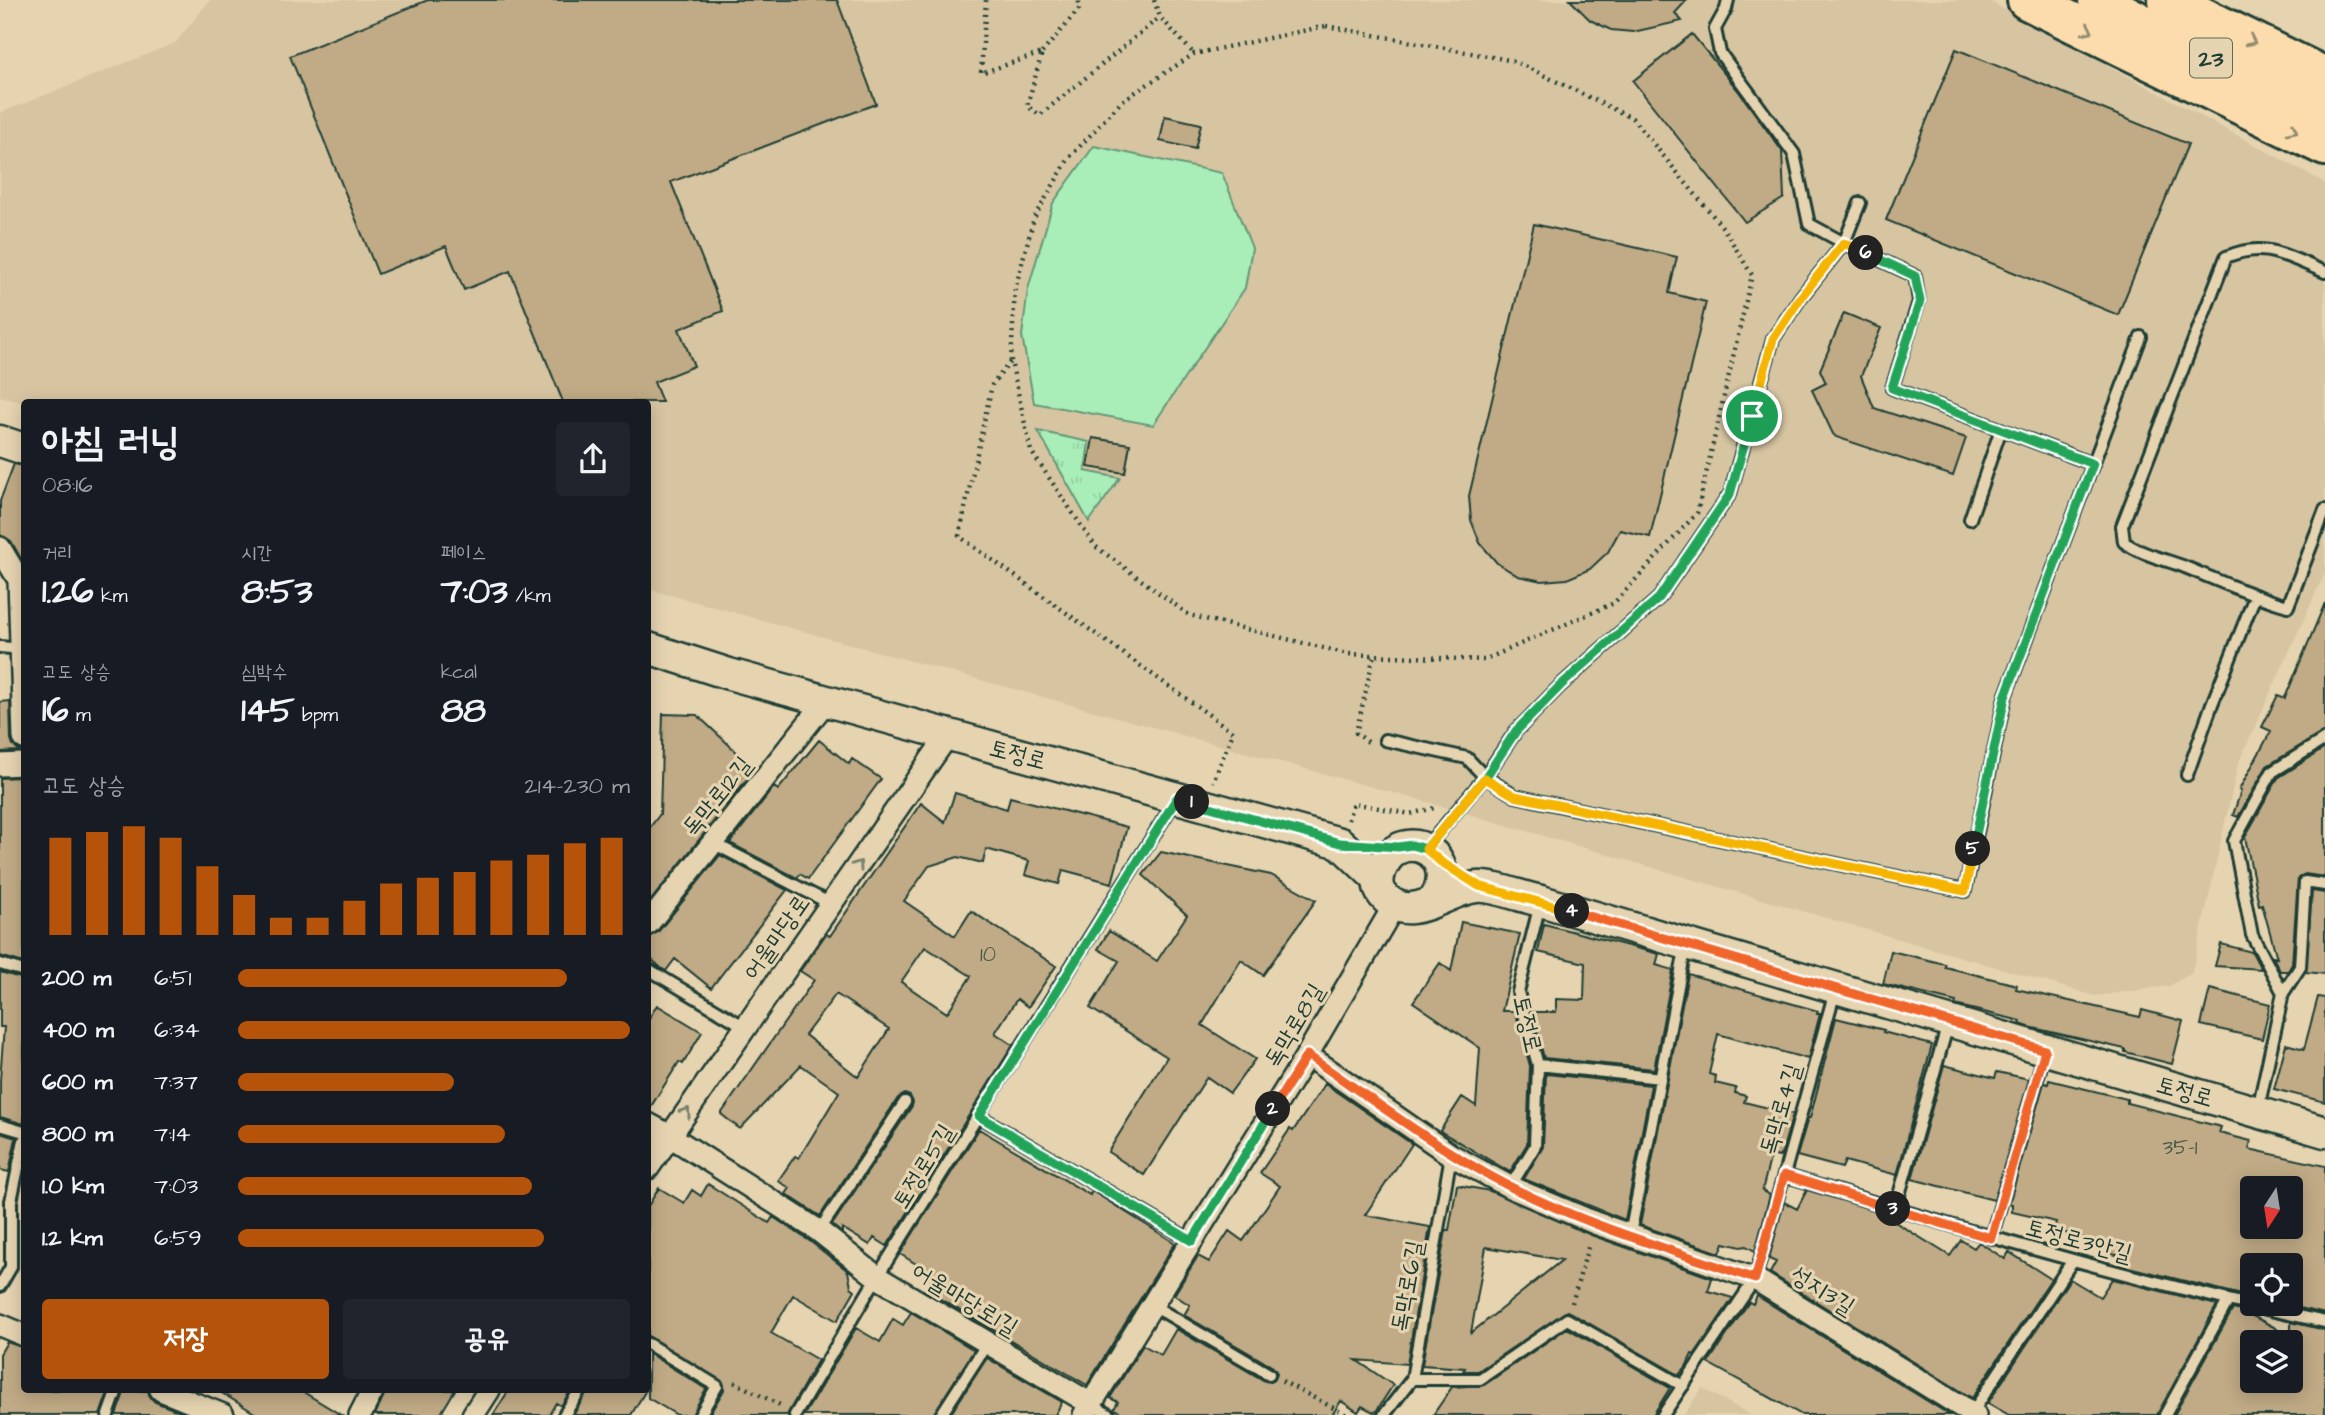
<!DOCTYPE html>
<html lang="ko">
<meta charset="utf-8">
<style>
:root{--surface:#171b24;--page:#20242c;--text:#f1f3f6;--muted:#9ea1a6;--accent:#b45309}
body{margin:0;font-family:"Architects Daughter","Poor Story",sans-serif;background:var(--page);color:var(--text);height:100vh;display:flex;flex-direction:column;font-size:26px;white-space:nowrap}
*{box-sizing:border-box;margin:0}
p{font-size:23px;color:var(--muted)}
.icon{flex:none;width:38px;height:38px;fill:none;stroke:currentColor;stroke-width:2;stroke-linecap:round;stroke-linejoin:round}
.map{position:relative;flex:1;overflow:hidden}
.panel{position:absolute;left:21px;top:399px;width:630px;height:994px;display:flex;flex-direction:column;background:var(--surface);border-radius:7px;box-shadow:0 4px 18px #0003}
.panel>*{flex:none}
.needle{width:46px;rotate:192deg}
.fabs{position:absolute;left:2240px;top:1176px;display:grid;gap:14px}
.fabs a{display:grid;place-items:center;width:63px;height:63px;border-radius:7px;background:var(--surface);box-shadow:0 4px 18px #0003;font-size:35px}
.pin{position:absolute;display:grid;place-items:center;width:60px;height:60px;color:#fff;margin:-30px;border:4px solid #fff;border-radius:50%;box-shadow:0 2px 7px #0007}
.km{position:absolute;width:35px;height:35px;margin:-18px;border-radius:50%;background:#222;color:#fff;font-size:19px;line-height:35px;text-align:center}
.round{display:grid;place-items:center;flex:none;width:74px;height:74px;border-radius:7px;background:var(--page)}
.summary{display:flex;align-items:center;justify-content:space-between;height:119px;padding:0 21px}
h1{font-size:38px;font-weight:700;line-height:52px}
.figures{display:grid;grid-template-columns:repeat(3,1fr);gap:10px;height:119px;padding:7px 21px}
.figures div{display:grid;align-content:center}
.figures b{font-size:35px;font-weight:700}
.figures small{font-size:19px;font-weight:400}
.figures p{font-size:19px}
.chart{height:196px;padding:14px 21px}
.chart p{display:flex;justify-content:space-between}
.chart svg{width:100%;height:126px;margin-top:7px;stroke:var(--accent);stroke-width:6}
.action{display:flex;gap:14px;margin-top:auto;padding:14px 21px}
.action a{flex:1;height:80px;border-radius:7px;background:var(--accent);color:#fff;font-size:28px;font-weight:700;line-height:80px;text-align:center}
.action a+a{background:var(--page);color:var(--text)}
ul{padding:0 21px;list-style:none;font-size:23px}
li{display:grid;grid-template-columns:112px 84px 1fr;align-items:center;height:52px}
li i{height:18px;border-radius:9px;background:var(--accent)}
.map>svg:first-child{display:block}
.built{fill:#d7c5a2}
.grass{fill:#a9eeb9;stroke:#649676;stroke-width:2}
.park{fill:url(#park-tufts);stroke:#649676;stroke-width:2}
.building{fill:#c1ab86;stroke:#1f3d34;stroke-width:2;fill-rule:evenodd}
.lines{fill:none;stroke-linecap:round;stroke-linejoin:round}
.lane-casing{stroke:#1f3d34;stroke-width:16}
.street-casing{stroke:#1f3d34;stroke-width:26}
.secondary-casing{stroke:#1f3d34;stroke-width:35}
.highway-casing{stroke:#1f3d34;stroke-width:44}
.path{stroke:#1f3d34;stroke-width:4.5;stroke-dasharray:2 5;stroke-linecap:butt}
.lane{stroke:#e6d4b1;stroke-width:10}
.street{stroke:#e6d4b1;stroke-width:21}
.secondary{stroke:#e6d4b1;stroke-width:30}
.highway{stroke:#fcdcac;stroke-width:38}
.oneway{stroke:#8e8c70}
.oneway2{stroke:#79816c}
.split-1-casing{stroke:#fff;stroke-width:14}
.split-2-casing{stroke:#fff;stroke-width:14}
.split-3-casing{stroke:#fff;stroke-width:14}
.split-4-casing{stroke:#fff;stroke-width:14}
.split-5-casing{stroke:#fff;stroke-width:14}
.split-6-casing{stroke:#fff;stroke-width:14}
.split-7-casing{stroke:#fff;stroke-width:14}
.split-1{stroke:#22a559;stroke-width:9}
.split-2{stroke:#22a559;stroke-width:9}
.split-3{stroke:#f0652b;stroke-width:9}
.split-4{stroke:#f0652b;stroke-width:9}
.split-5{stroke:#f5b400;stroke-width:9}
.split-6{stroke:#22a559;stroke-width:9}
.split-7{stroke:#f5b400;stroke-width:9}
.labels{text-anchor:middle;stroke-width:6;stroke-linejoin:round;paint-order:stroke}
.number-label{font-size:21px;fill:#485848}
.shield{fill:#e6d4b1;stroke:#5b6a5a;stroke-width:2}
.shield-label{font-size:23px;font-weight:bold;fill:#1f3d34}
.street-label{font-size:24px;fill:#1f3d34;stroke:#e6d4b1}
</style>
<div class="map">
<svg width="2325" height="1415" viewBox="0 0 2325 1415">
<defs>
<pattern id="park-tufts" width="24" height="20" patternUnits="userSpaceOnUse" patternTransform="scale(1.75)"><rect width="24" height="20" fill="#a9eeb9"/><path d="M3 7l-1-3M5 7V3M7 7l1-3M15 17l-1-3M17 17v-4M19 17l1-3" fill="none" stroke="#91cda0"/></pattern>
</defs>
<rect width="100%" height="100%" fill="#e6d4b1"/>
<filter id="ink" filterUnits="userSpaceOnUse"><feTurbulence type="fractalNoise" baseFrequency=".0143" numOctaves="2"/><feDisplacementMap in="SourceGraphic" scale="14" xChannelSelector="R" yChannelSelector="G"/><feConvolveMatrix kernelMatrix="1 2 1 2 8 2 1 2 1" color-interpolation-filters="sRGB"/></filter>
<g filter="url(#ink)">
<!-- built -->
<path class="built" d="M210,0H1987L2325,183V573L2238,764L2192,973L2169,986L2095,996L1430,803L648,589V402L24,403L0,396V113L175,43Z
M1702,1388L1751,1415H1684Z"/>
<!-- grass -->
<path class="grass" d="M1094,146L1222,173L1252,248L1245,288L1153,425L1034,403L1022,336L1028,289L1053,203Z"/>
<!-- park -->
<path class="park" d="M1038,431L1089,442L1085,471L1120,478L1089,522Z"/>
<!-- building -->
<path class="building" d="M428,0H837L876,104L671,182L723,311L679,329L694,366L654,382L662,402H563L510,271L464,290L446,246L378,274L290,56Z
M1570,0H1687L1675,13L1682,21L1633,32L1611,30L1590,20Z
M1692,34L1737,89L1782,151L1784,198L1745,222L1633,81Z
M1956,49L2188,144L2118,315L1886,220Z
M1165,116L1201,124L1195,149L1160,141Z
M1534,224L1677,257L1669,293L1706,302L1650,537L1620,530L1608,552L1590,569L1567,579L1542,581L1518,576L1497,563L1480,543L1471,520L1469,496Z
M1844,313L1881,328L1861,376L1874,408L1966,438L1953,476L1836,437L1833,434L1812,390L1826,383L1820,370Z
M1093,438L1130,444L1125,473L1088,467Z
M14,464L24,466V564L11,541L0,535V501Z
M2325,603V731L2267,766L2238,817L2233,815L2241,791L2239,790L2271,731L2262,727L2278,695L2285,698Z
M10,701L11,739L13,745L20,751L0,752V702Z
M663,714L697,715L755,769L648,904V830L660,814Z
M819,740L849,764L852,759L881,779L808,879L800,874L797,878L730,843L774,787L778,790Z
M2325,748V877L2305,874L2298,878L2292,964L2288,971H2280L2273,957L2277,958L2262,904L2259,905L2245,837L2278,778Z
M21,777L22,780H24V963L0,956V778Z
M955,793L1007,809L1010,797L1127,827L1112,883L1063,870L1059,884L1025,875L1029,861L986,849L983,863L958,857L929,866L904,901L955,936L971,911L1056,966L1028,1007L1017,999L995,1033L1013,1045L887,1246L874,1238L870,1245L842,1228V1233L832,1225L912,1106L913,1102L910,1096L905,1094L898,1098L820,1216L786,1194L790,1188L778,1181L795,1156L799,1158L839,1092L801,1065L740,1129L721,1114L814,980L800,971L826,934L830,936L921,803L945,822ZM925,947L971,976L947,1013L901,982ZM836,994L889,1029L858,1077L805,1035Z
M1161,852L1271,875L1316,900L1263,975L1241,960L1202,1025L1255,1059L1230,1093L1207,1077L1144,1175L1108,1152L1167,1057L1090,1008L1119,961L1098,949L1109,931L1157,961L1187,915L1143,875Z
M720,855L787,890L711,988L675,959L666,971L661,968L648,956V937L658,932Z
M2312,891L2325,893V974L2306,972Z
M1461,922L1520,934L1502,1011H1515L1530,1066L1527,1144L1510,1172L1440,1131L1462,1097L1476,1106L1480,1048L1413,1002L1440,963L1451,971Z
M1544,924L1659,954L1656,965L1673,970L1654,1069L1544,1058L1532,1012H1556V999L1584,1000L1585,963L1538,952Z
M2221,944L2252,952L2261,969L2215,966Z
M1891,951L1945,964V967L2017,985L2016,989L2140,1017L2142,1010L2183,1021L2172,1064L2125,1052V1049L2029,1027L2020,1024L2021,1021L1955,1005L1956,1002L1883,984Z
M0,972L24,979V1124L0,1117V1080L4,1027H0Z
M1688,974L1818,1011L1817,1014H1820L1808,1059L1718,1034L1709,1074L1716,1076L1715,1083L1736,1088L1735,1093L1746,1096L1744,1102L1793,1114L1782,1152L1779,1157L1771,1155L1762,1191L1770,1195L1755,1251L1746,1246L1741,1247L1724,1243L1720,1253L1640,1225Z
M2210,989L2270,1004L2262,1039L2201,1025Z
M2318,997L2325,998V1102L2274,1089L2286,1044L2304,1049Z
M657,1005L702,1032L683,1064L679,1062L648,1111V1020Z
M1836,1018L1884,1030L1883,1032L1932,1045L1897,1175L1845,1161L1842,1168L1797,1156L1808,1118H1810Z
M1944,1065L1995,1078L1997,1072L2029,1079L1994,1200L1912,1179Z
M1546,1074L1651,1085L1625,1220L1524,1179L1543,1147Z
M2049,1080L2127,1099V1103L2221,1127L2219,1133L2251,1141L2249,1149L2325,1166V1314L2291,1306V1265H2252L2246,1296L2120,1265L2125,1257L2107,1253L2109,1245L2054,1230L2056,1222L2012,1212V1204H2009L2044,1083L2048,1084ZM2252,1188H2291V1227H2252Z
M1325,1084L1412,1144L1365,1215L1430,1227L1407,1364L1356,1360L1393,1385L1375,1413L1362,1406L1358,1412L1341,1401L1332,1415H1125L1114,1409L1118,1402L1110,1398L1143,1345L1161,1355L1176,1329L1265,1381L1270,1382L1275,1379L1277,1373L1273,1367L1184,1315L1190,1305L1174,1295L1198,1256L1209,1262L1229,1231L1243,1241L1280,1186L1260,1173L1290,1129L1293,1131Z
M979,1129L1090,1195L1092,1191L1175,1243L1087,1385L925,1290L934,1275L900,1254Z
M0,1133L16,1138L9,1172L0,1170Z
M708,1184L769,1223L773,1217L811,1242L848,1271L851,1287L855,1290L837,1321L793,1295L771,1333L818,1360L787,1415H709L724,1390L723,1382L648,1336V1206L659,1188L684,1203L692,1190L701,1196Z
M1457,1185L1490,1191L1591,1235L1712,1278L1708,1291L1733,1298L1694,1355L1692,1354L1686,1367L1679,1375L1567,1311L1478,1371H1463L1465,1368L1422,1365L1446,1230H1449ZM1486,1247L1562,1260L1471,1333Z
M1807,1190L1877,1211L1950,1256L1961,1240L1974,1248L1979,1242L2005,1259L2009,1252L2051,1279L1972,1398L1770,1273L1776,1262L1769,1259L1784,1202L1797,1209Z
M2070,1279L2100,1297L2112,1279L2217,1305L2157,1415H2009L1988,1403Z
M1757,1296L1950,1415H1802L1708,1363L1749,1302L1753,1304Z
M2233,1309L2245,1312L2291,1336V1322L2325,1330V1415H2174ZM2252,1342H2291V1381H2252Z
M911,1312L974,1350L933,1415H804L856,1328L880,1342L893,1319L903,1325Z
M1567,1328L1670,1388L1653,1415H1433L1452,1387L1484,1385Z
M7,1342L24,1348V1390H109L100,1415H0V1354Z
M648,1353L706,1389L692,1415H677L648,1398Z
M987,1358L1062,1402L1055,1415H950Z
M125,1390L148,1391L150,1397L155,1402L188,1415H116Z
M217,1390H300L341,1415H258Z
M386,1390H455L440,1415H375Z
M509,1390H571L561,1406L556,1403L549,1415H493Z
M588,1390H646L631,1415H576L574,1414Z"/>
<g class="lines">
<!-- lane casing -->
<g class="lane-casing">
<path id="lane" d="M1728,0L1726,9L1715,29L1720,53L1794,154L1809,224L1844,243L1915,276L1919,301L1892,388L2093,464
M2325,272C2287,257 2266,240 2226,257L2122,526L2124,542C2142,555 2164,559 2185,567C2219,581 2252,596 2288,606L2325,510
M1970,519L2001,429
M0,647L22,649
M1385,740L1467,758L1485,777L1515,796L1965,891L2005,697L2141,337
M2187,775L2212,704L2255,596
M713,843L831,904
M1427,847L1485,777L1516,731L1560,686L1659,598L1730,494L1773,339L1801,297L1844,243L1860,203
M0,964L24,971
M648,969L745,1027
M2283,993L2300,967L2305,882L2325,885
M1538,1065L1661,1078
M2258,1109L2283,993L2252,935L2234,841L2272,772L2325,739
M979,1116L1192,1241
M0,1125L24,1132
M1784,1175C1963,1230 2142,1283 2325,1322
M1510,1187L1535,1146L1538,1065L1518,992L1540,904
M1895,1209L1948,1024
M819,1231L905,1102
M1630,1235L1686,945
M1991,1238L2045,1052
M0,1286L11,1267V1201L24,1140
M1152,1305L1269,1374
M648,1344L717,1386L700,1415
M1412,1379H1480L1567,1319L1683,1386
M1091,1404L1109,1415
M1972,1413L2073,1260
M108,1415L117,1390
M564,1415L580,1390
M795,1415L877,1277L1175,801
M941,1415L988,1342
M1384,1415L1412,1379L1451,1155
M1663,1415L1755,1279L1835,991
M2165,1415L2228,1301"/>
</g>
<!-- street casing -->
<g class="street-casing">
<path id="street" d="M0,548L19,580L24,738
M0,765L24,764
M648,924L827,700
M1307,1055L1451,1155L1510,1187L1595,1223L1755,1279L1975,1415
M648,1124L670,1136L819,1231L877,1277L1091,1404
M648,1168L948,735
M0,1325L24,1335
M161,1390L223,1415
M360,1415L373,1390
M473,1415L489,1390
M1084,1415L1307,1055L1394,906"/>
</g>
<!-- secondary casing -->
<g class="secondary-casing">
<path id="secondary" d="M0,441L24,449
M648,648L729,674L1340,843L1378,879
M1433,902C1464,856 1405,823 1383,865C1378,874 1376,887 1383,895C1409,928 1446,889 1477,887C1491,885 1525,898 1541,901L2325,1132"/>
</g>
<!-- highway casing -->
<g class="highway-casing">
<path id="highway" d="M2027,0L2325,146
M2098,0L2172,39L2325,113
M2168,0L2325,77"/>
</g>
<!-- path -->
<path class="path" d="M986,0L981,73L1042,53L1027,106L1040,115L1160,17
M1154,0L1160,17L1194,54
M1326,26L1514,61L1632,118L1724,229L1752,275L1697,513L1614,603L1484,660L1348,654L1189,615L1095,546L1031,451L1011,361L1015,289L1034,218L1069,158L1122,101L1194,54Z
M1042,53L1079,9V0
M1010,362L992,385L959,536L1233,732L1213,782
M1368,742L1356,733L1374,655
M1348,820L1353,803L1410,814L1434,808
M1572,1303L1589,1244
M1282,1381L1347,1415
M734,1382L782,1406"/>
<!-- lane -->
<use href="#lane" class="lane"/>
<!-- street -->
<use href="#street" class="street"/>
<!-- secondary -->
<use href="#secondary" class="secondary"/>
<!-- highway -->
<use href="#highway" class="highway"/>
</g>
<!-- one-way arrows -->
<defs><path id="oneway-chevron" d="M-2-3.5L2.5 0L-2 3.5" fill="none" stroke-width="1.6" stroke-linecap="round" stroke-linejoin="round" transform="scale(1.75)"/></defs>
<g class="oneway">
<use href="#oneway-chevron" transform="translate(2088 30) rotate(26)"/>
<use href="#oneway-chevron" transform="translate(2251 41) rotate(26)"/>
<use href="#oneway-chevron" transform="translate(2293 130) rotate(26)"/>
</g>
<g class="oneway2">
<use href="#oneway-chevron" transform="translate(858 865) rotate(-55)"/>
<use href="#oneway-chevron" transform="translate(686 1112) rotate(-55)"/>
</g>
</g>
<g class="lines" filter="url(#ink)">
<!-- split-1 casing -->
<g class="split-1-casing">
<path id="split-1" d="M1192,802L1340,843L1398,847L1412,845L1426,849L1485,778L1516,731L1560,686L1659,598L1730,494L1752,416"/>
</g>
<!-- split-2 casing -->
<g class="split-2-casing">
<path id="split-2" d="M1192,802L1177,798L979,1116L1192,1241L1273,1109"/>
</g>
<!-- split-3 casing -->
<g class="split-3-casing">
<path id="split-3" d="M1273,1109L1307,1055C1373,1100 1436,1148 1507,1185C1584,1225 1673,1250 1755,1279L1784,1175L1893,1209"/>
</g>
<!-- split-4 casing -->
<g class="split-4-casing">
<path id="split-4" d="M1572,911L2045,1050L1991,1238L1893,1209"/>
</g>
<!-- split-5 casing -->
<g class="split-5-casing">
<path id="split-5" d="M1572,911L1479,886L1441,862L1426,849L1485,778L1515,796L1965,891L1973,849"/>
</g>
<!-- split-6 casing -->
<g class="split-6-casing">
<path id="split-6" d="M1866,253L1915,276L1920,301L1892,388L2093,464L2005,697L1973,849"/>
</g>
<!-- split-7 casing -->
<g class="split-7-casing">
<path id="split-7" d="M1752,416L1773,339L1801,297L1844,243L1866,253"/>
</g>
<!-- split-1 -->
<use href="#split-1" class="split-1"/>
<!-- split-2 -->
<use href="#split-2" class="split-2"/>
<!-- split-3 -->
<use href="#split-3" class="split-3"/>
<!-- split-4 -->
<use href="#split-4" class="split-4"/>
<!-- split-5 -->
<use href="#split-5" class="split-5"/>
<!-- split-6 -->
<use href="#split-6" class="split-6"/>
<!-- split-7 -->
<use href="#split-7" class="split-7"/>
</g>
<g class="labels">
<!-- number labels -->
<g class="number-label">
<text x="988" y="961">10</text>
<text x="2180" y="1154">35-1</text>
</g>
<!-- shield labels -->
<rect class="shield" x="2190" y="38.5" width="42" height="39" rx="5"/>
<g class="shield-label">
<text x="2211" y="66">23</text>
</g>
<!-- street labels -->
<g class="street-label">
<text transform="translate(1018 754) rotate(15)" y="8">토정로</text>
<text transform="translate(717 796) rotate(-51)" y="8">독막로12길</text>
<text transform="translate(776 937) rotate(-55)" y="8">어울마당로</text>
<text transform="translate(1528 1024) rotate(77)" y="8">토정로</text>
<text transform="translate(1294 1025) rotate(-59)" y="8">독막로8길</text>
<text transform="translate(2185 1091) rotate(16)" y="8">토정로</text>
<text transform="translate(1780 1109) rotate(-74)" y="8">독막로4길</text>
<text transform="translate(923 1166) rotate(-58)" y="8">토정로5길</text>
<text transform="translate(2079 1240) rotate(15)" y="8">토정로3안길</text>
<text transform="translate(1407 1286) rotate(-80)" y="8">독막로6길</text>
<text transform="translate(1823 1290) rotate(32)" y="8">성지3길</text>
<text transform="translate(965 1299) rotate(31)" y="8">어울마당로1길</text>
</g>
</g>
</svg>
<div class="fabs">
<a><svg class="needle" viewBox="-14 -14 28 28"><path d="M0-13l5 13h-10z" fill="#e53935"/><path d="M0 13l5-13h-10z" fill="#9ea1a6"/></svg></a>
<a><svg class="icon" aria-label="locate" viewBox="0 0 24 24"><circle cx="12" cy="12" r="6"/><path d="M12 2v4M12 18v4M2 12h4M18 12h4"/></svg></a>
<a><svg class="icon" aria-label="layers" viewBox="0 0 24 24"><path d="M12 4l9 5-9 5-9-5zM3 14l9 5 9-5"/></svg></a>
</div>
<div class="pin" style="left:1752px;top:416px;background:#1e9e55"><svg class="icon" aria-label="arrive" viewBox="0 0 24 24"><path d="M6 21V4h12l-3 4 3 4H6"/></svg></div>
<b class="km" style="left:1192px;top:802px">1</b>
<b class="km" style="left:1273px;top:1109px">2</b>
<b class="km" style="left:1893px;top:1209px">3</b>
<b class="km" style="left:1572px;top:911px">4</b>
<b class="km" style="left:1973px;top:849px">5</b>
<b class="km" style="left:1866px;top:253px">6</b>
<section class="panel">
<div class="summary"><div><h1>아침 러닝</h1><p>08:16</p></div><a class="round"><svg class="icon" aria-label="share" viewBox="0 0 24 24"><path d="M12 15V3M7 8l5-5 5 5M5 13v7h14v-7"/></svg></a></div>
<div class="figures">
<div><p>거리</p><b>1.26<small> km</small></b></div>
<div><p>시간</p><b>8:53</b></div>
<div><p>페이스</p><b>7:03<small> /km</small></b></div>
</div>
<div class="figures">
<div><p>고도 상승</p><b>16<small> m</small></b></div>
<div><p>심박수</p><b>145<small> bpm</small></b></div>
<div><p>kcal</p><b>88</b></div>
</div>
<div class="chart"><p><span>고도 상승</span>214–230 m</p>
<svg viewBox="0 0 160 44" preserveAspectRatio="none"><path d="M5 44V10M15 44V8M25 44V6M35 44V10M45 44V20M55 44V30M65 44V38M75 44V38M85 44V32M95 44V26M105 44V24M115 44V22M125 44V18M135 44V16M145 44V12M155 44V10"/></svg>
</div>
<ul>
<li><b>200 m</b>6:51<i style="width:84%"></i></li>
<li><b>400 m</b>6:34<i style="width:100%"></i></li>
<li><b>600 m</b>7:37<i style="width:55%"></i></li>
<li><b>800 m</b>7:14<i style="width:68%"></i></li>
<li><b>1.0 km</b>7:03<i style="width:75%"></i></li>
<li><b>1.2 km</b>6:59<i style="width:78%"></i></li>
</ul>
<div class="action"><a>저장</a><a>공유</a></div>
</section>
</div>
